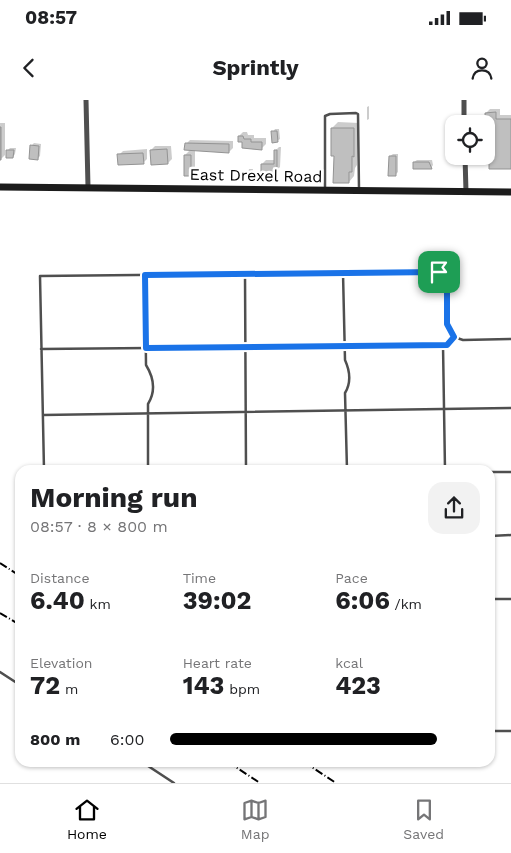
<!DOCTYPE html>
<meta charset="utf-8">
<style>
:root{--surface:#fff;--page:#f2f2f2;--text:#202124;--muted:#757577;--line:#e0e0e0;--accent:#000}
body{margin:0;font-family:"Work Sans",sans-serif;background:var(--page);color:var(--text);height:100vh;display:flex;flex-direction:column;font-size:19px;white-space:nowrap}
*{box-sizing:border-box;margin:0}
p{font-size:16px;color:var(--muted)}
.icon{flex:none;width:28px;height:28px;fill:none;stroke:currentColor;stroke-width:2;stroke-linecap:round;stroke-linejoin:round}
.map{position:relative;flex:1;overflow:hidden}
.sheet{position:absolute;left:15px;top:365px;width:480px;height:302px;display:flex;flex-direction:column;background:var(--surface);border-radius:15px;box-shadow:0 1px 4px #0004}
.sheet>*{flex:none}
.controls{position:absolute;left:445px;top:15px;display:grid;gap:10px}
.controls a{display:grid;place-items:center;width:50px;height:50px;border-radius:10px;background:var(--surface);box-shadow:0 1px 4px #0004;font-size:25px}
.pin{position:absolute;display:grid;place-items:center;width:42px;height:42px;color:#fff;margin:-21px;border-radius:10px;box-shadow:0 2px 8px #0006}
.round{display:grid;place-items:center;flex:none;width:52px;height:52px;border-radius:15px;background:var(--page)}
.overview{display:flex;align-items:center;justify-content:space-between;height:85px;padding:0 15px}
h1{font-size:28px;font-weight:700;line-height:38px}
.metrics{display:grid;grid-template-columns:repeat(3,1fr);gap:8px;height:85px;padding:5px 15px}
.metrics div{display:grid;align-content:center}
.metrics b{font-size:25px;font-weight:700}
.metrics small{font-size:14px;font-weight:400}
.metrics p{font-size:14px}
ul{padding:0 15px;list-style:none;font-size:16px}
li{display:grid;grid-template-columns:80px 60px 1fr;align-items:center;height:38px}
li i{height:12px;border-radius:6px;background:var(--accent)}
.status{display:flex;justify-content:space-between;align-items:center;height:35px;padding:0 25px;background:var(--surface);direction:ltr}
.status svg{height:14px;fill:currentColor}
header{display:flex;justify-content:space-between;align-items:center;height:65px;padding:0 15px;background:var(--surface);font-size:22px;font-weight:700}
.menu{display:flex;justify-content:space-around;align-items:center;height:70px;border-top:1px solid var(--line);background:var(--surface);font-size:14px;color:var(--muted)}
.menu a{display:grid;justify-items:center;gap:2px}
.menu .selected{color:var(--accent)}
.map>svg:first-child{display:block}
.shadow{fill:#0003}
.building{fill:#bfbfbf;stroke:#939393}
.lines{fill:none;stroke-linecap:round;stroke-linejoin:round}
.lane{stroke:#4f4f4f;stroke-width:2.5}
.street{stroke:#4f4f4f;stroke-width:5}
.secondary{stroke:#1c1c1c;stroke-width:7}
.rail{stroke:#000;stroke-width:2;stroke-dasharray:8 2.5 1 2.5;stroke-linecap:butt}
.route-casing{stroke:#fff;stroke-width:10}
.route{stroke:#1a73e8;stroke-width:6}
.labels{text-anchor:middle;stroke-width:5;stroke-linejoin:round;paint-order:stroke}
.street-label{font-size:16px;fill:#000;stroke:#fff}
</style>
<div class="status"><b>08:57</b><svg viewBox="0 0 49 12"><path d="M0 12V9h3v3zM5 12V6h3v6zM10 12V3h3v9zM15 12V0h3v12zM26 1h20v11H26zM47 4h2v5h-2z"/></svg></div>
<header><svg class="icon" aria-label="back" viewBox="0 0 24 24"><path d="M15 5l-7 7 7 7"/></svg>Sprintly<svg class="icon" aria-label="person" viewBox="0 0 24 24"><circle cx="12" cy="8" r="4"/><path d="M4 21q1-7 8-7t8 7"/></svg></header>
<div class="map">
<svg width="511" height="683" viewBox="0 0 511 683">
<rect width="100%" height="100%" fill="#fff"/>
<!-- shadow -->
<path class="shadow" d="M369,6V19L367,20V7Z
M490,9H500V15H511V68L486,13Z
M338,22L359,23L357,65L355,68L354,76L349,82L335,55L332,28Z
M0,23H5V55L1,59Z
M275,29H279L280,39L277,41L273,32Z
M243,32H247L248,35H254V38H266V44L262,48L244,40L239,36Z
M190,40L233,41V48L229,52L195,50V71L191,75L185,55L190,50L186,44Z
M34,43L41,44L40,56L38,58L31,46Z
M155,46H171L172,59L168,63L151,50Z
M279,47H281L280,67L276,71L262,64L266,60H275V51Z
M10,48H16L15,54L13,57L7,51Z
M147,49V59L143,63L119,55L123,51Z
M393,54H398V72L395,75L390,56Z
M417,60H432L433,65L431,68L414,62Z
M249,69H253L252,75L248,74Z"/>
<!-- building -->
<path class="building" d="M496,12V19H511V69H489V52H486L485,13Z
M0,27H1V60H0Z
M331,28H354V57L352,56V72H349V83H333L334,56H331Z
M271,31H277L278,42L272,43Z
M238,36H243L244,39H251V42H262V50L242,48V42H238Z
M185,43L229,44V53L184,50Z
M30,45L39,46L38,60L29,59Z
M167,49L168,64L151,65L150,50Z
M6,50H14L13,58H6Z
M274,50H277V73L261,72V64H274Z
M143,53L144,64L118,65L117,54Z
M184,55H191V76H184Z
M389,56H396V76H388Z
M413,62H429L432,69H413Z"/>
<g class="lines">
<!-- lane -->
<path class="lane" d="M325,89V16L330,14L356,13L358,14L359,89
M343,173L345,260C350,271 351,283 345,293L347,370
M245,174L246,370
M145,175L146,265C154,278 156,291 148,304V370
M443,245L445,370
M41,249L447,245L454,238
M43,315L511,308
M44,370L40,176L439,172L447,180V224L454,237L463,240L511,239
M490,372H511
M490,436L511,435
M490,499H511
M0,572L20,585
M490,631H511
M142,662L174,683"/>
<!-- street -->
<path class="street" d="M86,0L88,87
M464,0V24
M465,56L466,92"/>
<!-- secondary -->
<path class="secondary" d="M0,87L511,92"/>
<!-- rail -->
<path class="rail" d="M0,463L20,476
M0,513L20,525
M228,662L260,683
M304,662L336,683"/>
</g>
<g class="lines">
<!-- route casing -->
<g class="route-casing">
<path id="route" d="M439,172L447,180V224L454,237L447,245L146,248L145,175Z"/>
</g>
<!-- route -->
<use href="#route" class="route"/>
</g>
<g class="labels">
<!-- street labels -->
<g class="street-label">
<text transform="translate(256 75) rotate(1)" y="6">East Drexel Road</text>
</g>
</g>
</svg>
<div class="controls">
<a><svg class="icon" aria-label="locate" viewBox="0 0 24 24"><circle cx="12" cy="12" r="6"/><path d="M12 2v4M12 18v4M2 12h4M18 12h4"/></svg></a>
</div>
<div class="pin" style="left:439px;top:172px;background:#1e9e55"><svg class="icon" aria-label="arrive" viewBox="0 0 24 24"><path d="M6 21V4h12l-3 4 3 4H6"/></svg></div>
<section class="sheet">
<div class="overview"><div><h1>Morning run</h1><p>08:57 · 8 × 800 m</p></div><a class="round"><svg class="icon" aria-label="share" viewBox="0 0 24 24"><path d="M12 15V3M7 8l5-5 5 5M5 13v7h14v-7"/></svg></a></div>
<div class="metrics">
<div><p>Distance</p><b>6.40<small> km</small></b></div>
<div><p>Time</p><b>39:02</b></div>
<div><p>Pace</p><b>6:06<small> /km</small></b></div>
</div>
<div class="metrics">
<div><p>Elevation</p><b>72<small> m</small></b></div>
<div><p>Heart rate</p><b>143<small> bpm</small></b></div>
<div><p>kcal</p><b>423</b></div>
</div>
<ul>
<li><b>800 m</b>6:00<i style="width:86%"></i></li>
</ul>
</section>
</div>
<nav class="menu">
<a class="selected"><svg class="icon" aria-label="home" viewBox="0 0 24 24"><path d="M3 11l9-7 9 7M6 9v11h12V9"/></svg>Home</a>
<a><svg class="icon" aria-label="map" viewBox="0 0 24 24"><path d="M3 6l6-2 6 2 6-2v14l-6 2-6-2-6 2zM9 4v14M15 6v14"/></svg>Map</a>
<a><svg class="icon" aria-label="saved" viewBox="0 0 24 24"><path d="M7 4h10v16l-5-4-5 4z"/></svg>Saved</a>
</nav>
